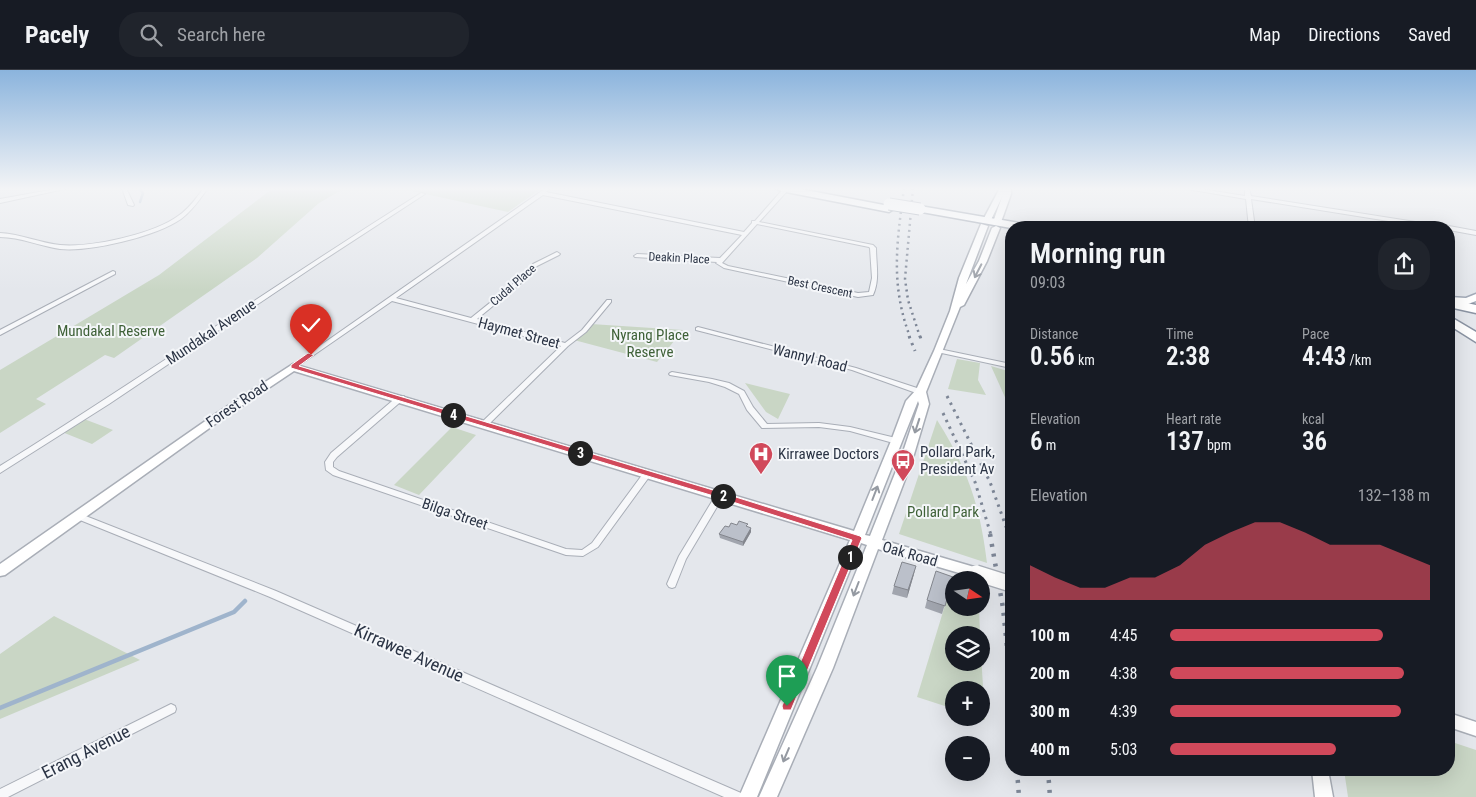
<!DOCTYPE html>
<meta charset="utf-8">
<style>
:root{--surface:#171b24;--page:#20242c;--text:#f1f3f6;--muted:#9ea1a6;--line:#363941;--accent:#d1495b}
body{margin:0;font-family:"Roboto Condensed",sans-serif;background:var(--page);color:var(--text);height:100vh;display:flex;flex-direction:column;font-size:19px;white-space:nowrap}
*{box-sizing:border-box;margin:0}
p{font-size:16px;color:var(--muted)}
.icon{flex:none;width:28px;height:28px;fill:none;stroke:currentColor;stroke-width:2;stroke-linecap:round;stroke-linejoin:round}
.map{position:relative;flex:1;overflow:hidden}
.drawer{position:absolute;left:1005px;top:151px;width:450px;height:555px;display:flex;flex-direction:column;background:var(--surface);border-radius:20px;box-shadow:0 5px 20px #0002}
.drawer>*{flex:none}
.needle{width:32px;rotate:103deg}
.tools{position:absolute;left:945px;top:501px;display:grid;gap:10px}
.tools a{display:grid;place-items:center;width:45px;height:45px;border-radius:50%;background:var(--surface);box-shadow:0 5px 20px #0002;font-size:25px}
.pin{position:absolute;display:grid;place-items:center;width:42px;height:42px;color:#fff;margin:-51px -21px;border-radius:50% 50% 50% 0;rotate:-45deg;box-shadow:0 0 5px #0007}
.pin .icon{rotate:45deg}
.km{position:absolute;width:25px;height:25px;margin:-12px;border-radius:50%;background:#222;color:#fff;font-size:14px;line-height:25px;text-align:center}
.round{display:grid;place-items:center;flex:none;width:52px;height:52px;border-radius:20px;background:var(--page)}
.overview{display:flex;align-items:center;justify-content:space-between;height:85px;padding:0 25px}
h1{font-size:28px;font-weight:600;line-height:38px}
.figures{display:grid;grid-template-columns:repeat(3,1fr);gap:8px;height:85px;padding:5px 25px}
.figures div{display:grid;align-content:center}
.figures b{font-size:25px;font-weight:600}
.figures small{font-size:14px;font-weight:400}
.figures p{font-size:14px}
.chart{height:140px;padding:10px 25px}
.chart p{display:flex;justify-content:space-between}
.chart svg{width:100%;height:90px;margin-top:5px;fill:var(--accent);opacity:.7}
ul{padding:0 25px;list-style:none;font-size:16px}
li{display:grid;grid-template-columns:80px 60px 1fr;align-items:center;height:38px}
li i{height:12px;border-radius:6px;background:var(--accent)}
header{display:flex;align-items:center;gap:30px;box-sizing:border-box;height:70px;padding:0 25px;background:var(--surface);border-bottom:1px solid var(--line)}
header strong{font-size:24px}
nav{display:flex;gap:28px;margin-inline-start:auto;font-size:18px}
.search{width:350px;height:45px;background:var(--page);display:flex;align-items:center;gap:12px;box-sizing:border-box;padding:0 18px;border-radius:20px;color:var(--muted);font-size:19px}
.map>svg:first-child{display:block}
.green{fill:#c9d6c5}
.lines{fill:none;stroke-linecap:round;stroke-linejoin:round}
.stream-far1{stroke:#9fb4cc;stroke-width:2.5}
.stream{stroke:#9fb4cc;stroke-width:4.5}
.street-casing{stroke:#a9aeb7;stroke-width:2}
.secondary-casing{stroke:#a9aeb7;stroke-width:3}
.primary-casing{stroke:#a3abb8;stroke-width:3}
.highway-casing{stroke:#8b94a3;stroke-width:3}
.street{fill:#f7f8fa;fill-rule:evenodd}
.secondary{fill:#fff;fill-rule:evenodd}
.primary{fill:#fff;fill-rule:evenodd}
.highway{fill:#fff;fill-rule:evenodd}
.rail-far2{stroke:#7d8696;stroke-width:2.5;stroke-dasharray:2 4;stroke-linecap:butt}
.rail-far1{stroke:#7d8696;stroke-width:3;stroke-dasharray:2.5 5;stroke-linecap:butt}
.rail{stroke:#7d8696;stroke-width:4.5;stroke-dasharray:3 7;stroke-linecap:butt}
.secondary-bridge-casing{stroke:#a9aeb7;stroke-width:18;stroke-linecap:butt}
.highway-bridge-casing{stroke:#8b94a3;stroke-width:13;stroke-linecap:butt}
.secondary-bridge{stroke:#fff;stroke-width:15}
.highway-bridge{stroke:#fff;stroke-width:11}
.wall{fill:#a1a5ae}
.shaded-wall{fill:#83868d}
.building{fill:#bbc0ca;stroke:#83868d}
.oneway{stroke:#959aa2}
.route{fill:#d1495b;stroke:#fff}
.labels{text-anchor:middle;stroke-width:4;stroke-linejoin:round;paint-order:stroke}
.far-street-label{font-size:12px;fill:#2b3445;stroke:#f4f6f9}
.park-label{font-size:15px;fill:#3f6138;stroke:#f4f6f9}
.street-label{font-size:15px;fill:#2b3445;stroke:#f4f6f9}
.poi-label{font-size:15px;fill:#2b3445;stroke:#f4f6f9;text-anchor:start}
.near-street-label{font-size:18px;fill:#2b3445;stroke:#f4f6f9}
</style>
<header>
<strong>Pacely</strong>
<div class="search"><svg class="icon" aria-label="search" viewBox="0 0 24 24"><circle cx="10" cy="10" r="6"/><path d="M15 15l6 6"/></svg>Search here</div>
<nav><a>Map</a><a>Directions</a><a>Saved</a></nav>
</header>
<div class="map">
<svg width="1476" height="727" viewBox="0 0 1476 727">
<rect width="100%" height="100%" fill="#e4e7ec"/>
<!-- green -->
<path class="green" d="M276,118H345L319,133L257,188L114,288L105,285L36,329L46,334L0,363V300L159,205L268,122Z
M398,118H542L508,142Z
M591,254L683,260L657,292L574,270Z
M957,289L980,293L978,310L986,325L948,319Z
M991,296L1011,302V334H1008Z
M745,313L790,324L778,349L766,342Z
M84,349L113,360L92,374L62,362Z
M937,350C968,399 980,436 987,493L899,464Z
M452,357L476,365L419,425L394,415Z
M953,509L957,510H954V538H979L980,565H954V592H981V583L985,650L978,648H981V620H954V639L917,627Z
M54,546L140,590L0,649V584Z
M1449,671L1476,680V727H1348L1344,700H1449Z"/>
<g class="lines">
<!-- stream-far1 -->
<path class="stream-far1" d="M139,118L143,123L140,132"/>
<!-- stream -->
<path class="stream" d="M0,638L234,542L245,531"/>
<!-- street casing -->
<g class="street-casing">
<path id="street" d="M61,118H69L0,133V129Z
M122,118H126L134,135L133,136L128,135Z
M204,118H208C200,129 192,141 181,149C155,167 90,182 60,179C39,176 21,167 0,167V163C21,164 40,173 60,175C90,178 154,164 178,146C189,139 196,128 204,118Z
M546,118H551L546,122L744,162L752,153V151H755L784,118H788V120L759,152L873,175L876,178C876,194 880,210 873,225L858,227L724,198L716,193L717,192L635,187L634,186L637,184L720,188L742,165L543,125L396,228L471,248L522,207L533,194L557,182L560,184L559,185L537,196L526,209L477,249L565,273L582,260L607,230H611V232L586,262L568,276L487,356H481L480,354L561,276L392,231L295,298H291L290,297L291,296ZM757,154L869,177L870,178L872,208L869,222L858,223L728,196L722,193Z
M1185,118H1195L1245,126V118H1249L1251,126L1447,157L1449,156L1476,161V165L1449,160V158H1432L1251,129L1255,158H1249L1246,129L1187,119Z
M421,123L425,124L319,193L109,334L0,403V396C142,308 279,212 421,123Z
M113,201L115,202V204L0,265V260Z
M698,257L856,298L923,320L925,322L921,324H919L852,300L696,260V258Z
M939,279L1011,294V298L937,282L936,281Z
M672,302L712,309L729,313L744,321L753,337L767,354L819,353L850,357L900,369L901,371L897,374L850,361L819,357L762,358L747,340L739,324L725,317L709,312L670,305L669,304L670,303Z
M398,326H404L405,328L337,387L333,392V397L339,401L566,479L582,480L592,473L645,401H651L652,403L598,477L583,486L566,485L333,405L326,400L325,392L331,383Z
M720,422L723,423L724,425L686,489L675,517L672,518L669,517L667,514L679,486L717,423Z
M78,443L276,521L741,723L743,727H724L270,527L75,448L74,446L75,444Z
M171,634L175,636L176,639L175,642L8,727H0V719Z"/>
</g>
<!-- secondary casing -->
<g class="secondary-casing">
<path id="secondary" d="M1000,118H1011V124L1001,152L997,154L993,152L1002,127L990,152H984L983,150Z
M981,154L988,156L966,214L979,191L992,158L996,156L1000,158L987,191L964,235L960,237L926,322L929,334L912,391L882,470L981,499L983,503L981,507L976,508L878,479L833,598L777,727H759L817,598L867,475L861,473L757,727H739L850,470L294,301L222,349L5,505L0,506V494L214,345L293,294L854,461L891,371L906,331L916,320L934,281L950,241L959,208ZM918,331L919,334L900,391L870,466L865,465Z
M1449,643L1476,652V666L1449,657Z
M1312,700H1328L1333,727H1315Z"/>
</g>
<!-- primary casing -->
<g class="primary-casing">
<path id="primary" d="M1476,224V231L1468,234L1449,233V227L1466,228Z"/>
</g>
<!-- highway casing -->
<g class="highway-casing">
<path id="highway" d="M776,118H795L889,136L894,139L889,142L781,121Z
M920,136L1031,155L1036,158H1011L916,141V137Z
M1449,229L1476,235V243L1449,237Z
M1449,246L1476,262V272L1449,255Z"/>
</g>
<!-- street -->
<use href="#street" class="street"/>
<!-- secondary -->
<use href="#secondary" class="secondary"/>
<!-- primary -->
<use href="#primary" class="primary"/>
<!-- highway -->
<use href="#highway" class="highway"/>
<!-- rail-far2 -->
<path class="rail-far2" d="M904,118C897,172 890,214 910,267
M913,118L905,209L908,230L920,267"/>
<!-- rail-far1 -->
<path class="rail-far1" d="M909,266L915,281
M920,266L921,269
M947,326L990,412L1009,465
M943,343L975,412L991,465"/>
<!-- rail -->
<path class="rail" d="M990,464L1003,538L1011,615
M1008,464L1011,471
M1017,700L1019,727
M1048,700L1050,727"/>
<!-- secondary-bridge casing -->
<g class="secondary-bridge-casing">
<path id="secondary-bridge" d="M976,503L1011,514"/>
</g>
<!-- highway-bridge casing -->
<g class="highway-bridge-casing">
<path id="highway-bridge" d="M889,134L920,139"/>
</g>
<!-- secondary-bridge -->
<use href="#secondary-bridge" class="secondary-bridge"/>
<!-- highway-bridge -->
<use href="#highway-bridge" class="highway-bridge"/>
</g>
<!-- wall -->
<path class="wall" d="M737,455L748,457L751,462L743,476L720,468L719,464L729,457Z
M914,504L907,528L892,524L894,516Z
M953,507L942,544L925,538L927,530Z"/>
<!-- shaded-wall -->
<path class="shaded-wall" d="M751,458V462L743,476V472Z
M916,496L914,504L907,528L908,520Z"/>
<!-- building -->
<path class="building" d="M739,451L748,454L746,456L751,458L743,472L719,464L725,456L729,457L731,453L737,455Z
M902,492L916,496L908,520L894,516Z
M936,501L953,507L945,536L927,530Z"/>
<!-- one-way arrows -->
<defs><path id="oneway-shaft" d="M-6 0H5M1.5-3L5.5 0L1.5 3" fill="none" stroke-width="1.6" stroke-linecap="round" stroke-linejoin="round" transform="scale(1.25)"/></defs>
<g class="oneway">
<use href="#oneway-shaft" transform="translate(978 201) rotate(117)"/>
<use href="#oneway-shaft" transform="translate(917 356) rotate(108)"/>
<use href="#oneway-shaft" transform="translate(875 423) rotate(-69)"/>
<use href="#oneway-shaft" transform="translate(856 519) rotate(111)"/>
<use href="#oneway-shaft" transform="translate(786 685) rotate(113)"/>
</g>
<!-- sky -->
<linearGradient id="sky" x2="0" y2="1"><stop stop-color="#8bb4dd"/><stop offset="0.54" stop-color="#f3f4f6"/><stop offset="1" stop-color="#f3f4f6" stop-opacity="0"/></linearGradient>
<rect width="1476" height="220" fill="url(#sky)"/>
<!-- route -->
<path class="route" d="M308,283L314,285L299,296L723,423L860,466L862,468L791,640H783L782,636L852,470L717,427L291,298V295Z"/>
<!-- icons -->
<defs>
<g id="hospital-pin" transform="scale(1.25)"><path d="M0 17L-7.5 6A9.5 9.5 0 1 1 7.5 6Z" fill="#d1495b" stroke="#f4f6f9"/><path d="M-5-5h3v3.5h4V-5h3V5h-3V1.5h-4V5h-3Z" fill="#fff"/></g>
<g id="bus-pin" transform="scale(1.25)"><path d="M0 17L-7.5 6A9.5 9.5 0 1 1 7.5 6Z" fill="#d1495b" stroke="#f4f6f9"/><path d="M-5-6H5V4H4V6H2V4H-2V6H-4V4H-5ZM-3.5-4V0h7V-4ZM-3.5 1.2v1.5H-2V1.2ZM2 1.2v1.5H3.5V1.2Z" fill="#fff"/></g>
</defs>
<g fill-rule="evenodd">
<use href="#hospital-pin" x="761" y="384"/>
<use href="#bus-pin" x="903" y="391"/>
</g>
<g class="labels">
<!-- far-street labels -->
<g class="far-street-label">
<text transform="translate(679 188) rotate(3)" y="4">Deakin Place</text>
<text transform="translate(513 215) rotate(-41)" y="4">Cudal Place</text>
<text transform="translate(820 217) rotate(12)" y="4">Best Crescent</text>
</g>
<!-- park labels -->
<g class="park-label">
<text x="111" y="266">Mundakal Reserve</text>
<text x="650" y="270">Nyrang Place<tspan x="650" dy="17">Reserve</tspan></text>
<text x="943" y="447">Pollard Park</text>
</g>
<!-- street labels -->
<g class="street-label">
<text transform="translate(211 262) rotate(-34)" y="5">Mundakal Avenue</text>
<text transform="translate(519 263) rotate(15)" y="5">Haymet Street</text>
<text transform="translate(810 288) rotate(14)" y="5">Wannyl Road</text>
<text transform="translate(237 334) rotate(-34)" y="5">Forest Road</text>
<text transform="translate(455 444) rotate(19)" y="5">Bilga Street</text>
<text transform="translate(910 484) rotate(16)" y="5">Oak Road</text>
</g>
<!-- poi labels -->
<g class="poi-label">
<text x="920" y="387">Pollard Park,<tspan x="920" dy="17">President Av</tspan></text>
<text x="778" y="389">Kirrawee Doctors</text>
</g>
<!-- near-street labels -->
<g class="near-street-label">
<text transform="translate(409 583) rotate(24)" y="6">Kirrawee Avenue</text>
<text transform="translate(86 682) rotate(-27)" y="6">Erang Avenue</text>
</g>
</g>
</svg>
<div class="tools">
<a><svg class="needle" viewBox="-14 -14 28 28"><path d="M0-13l5 13h-10z" fill="#e53935"/><path d="M0 13l5-13h-10z" fill="#9ea1a6"/></svg></a>
<a><svg class="icon" aria-label="layers" viewBox="0 0 24 24"><path d="M12 4l9 5-9 5-9-5zM3 14l9 5 9-5"/></svg></a>
<a>+</a>
<a>−</a>
</div>
<div class="pin" style="left:787px;top:636px;background:#1e9e55"><svg class="icon" aria-label="arrive" viewBox="0 0 24 24"><path d="M6 21V4h12l-3 4 3 4H6"/></svg></div>
<div class="pin" style="left:311px;top:285px;background:#d93025"><svg class="icon" aria-label="check" viewBox="0 0 24 24"><path d="M5 12l5 5 9-10"/></svg></div>
<b class="km" style="left:850px;top:487px">1</b>
<b class="km" style="left:723px;top:426px">2</b>
<b class="km" style="left:580px;top:383px">3</b>
<b class="km" style="left:453px;top:345px">4</b>
<section class="drawer">
<div class="overview"><div><h1>Morning run</h1><p>09:03</p></div><a class="round"><svg class="icon" aria-label="share" viewBox="0 0 24 24"><path d="M12 15V3M7 8l5-5 5 5M5 13v7h14v-7"/></svg></a></div>
<div class="figures">
<div><p>Distance</p><b>0.56<small> km</small></b></div>
<div><p>Time</p><b>2:38</b></div>
<div><p>Pace</p><b>4:43<small> /km</small></b></div>
</div>
<div class="figures">
<div><p>Elevation</p><b>6<small> m</small></b></div>
<div><p>Heart rate</p><b>137<small> bpm</small></b></div>
<div><p>kcal</p><b>36</b></div>
</div>
<div class="chart"><p><span>Elevation</span>132–138 m</p>
<svg viewBox="0 0 160 44" preserveAspectRatio="none"><path d="M0 44V27L10 33L20 38L30 38L40 33L50 33L60 27L70 17L80 11L90 6L100 6L110 11L120 17L130 17L140 17L150 22L160 27V44z"/></svg>
</div>
<ul>
<li><b>100 m</b>4:45<i style="width:82%"></i></li>
<li><b>200 m</b>4:38<i style="width:90%"></i></li>
<li><b>300 m</b>4:39<i style="width:89%"></i></li>
<li><b>400 m</b>5:03<i style="width:64%"></i></li>
</ul>
</section>
</div>
